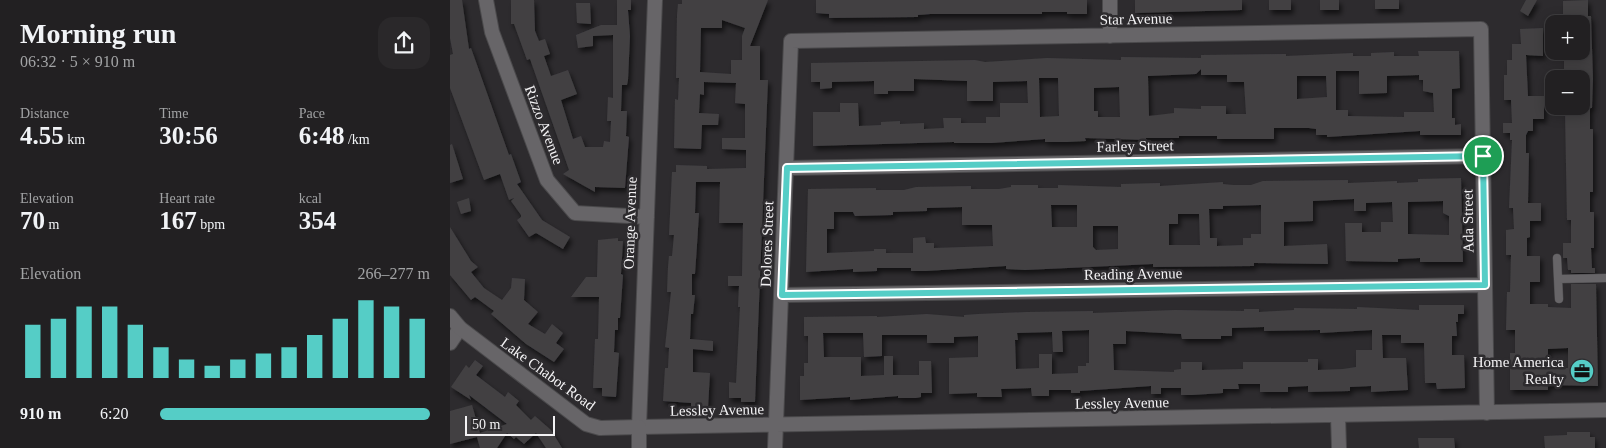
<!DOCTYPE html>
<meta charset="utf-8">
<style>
:root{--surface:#222022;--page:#2a282a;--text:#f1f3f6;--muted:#a2a3a5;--line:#3f3e40;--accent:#55cdc6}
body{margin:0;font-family:Georgia,serif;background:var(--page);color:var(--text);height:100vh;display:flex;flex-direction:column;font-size:19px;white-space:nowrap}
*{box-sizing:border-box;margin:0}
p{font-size:16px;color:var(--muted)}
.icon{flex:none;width:28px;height:28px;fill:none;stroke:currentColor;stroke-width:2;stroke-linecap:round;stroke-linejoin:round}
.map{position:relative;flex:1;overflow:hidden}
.details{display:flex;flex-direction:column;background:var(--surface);width:450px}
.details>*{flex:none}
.controls{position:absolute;left:1095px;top:15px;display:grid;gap:10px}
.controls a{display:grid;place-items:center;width:45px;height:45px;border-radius:10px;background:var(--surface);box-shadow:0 2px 12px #0003,0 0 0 1px var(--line);font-size:25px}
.scale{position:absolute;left:15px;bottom:12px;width:90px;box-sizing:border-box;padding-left:5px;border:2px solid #f3f2f4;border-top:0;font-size:14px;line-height:18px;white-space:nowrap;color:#f3f2f4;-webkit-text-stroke:4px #2d2b2e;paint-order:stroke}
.pin{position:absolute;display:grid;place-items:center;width:42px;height:42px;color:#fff;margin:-21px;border:2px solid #fff;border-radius:50%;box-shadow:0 1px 5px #0007}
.round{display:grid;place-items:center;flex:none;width:52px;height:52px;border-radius:15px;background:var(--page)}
.head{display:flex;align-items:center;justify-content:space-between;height:85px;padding:0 20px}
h1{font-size:28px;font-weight:800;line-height:38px}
.stats{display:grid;grid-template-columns:repeat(3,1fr);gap:8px;height:85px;padding:5px 20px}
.stats div{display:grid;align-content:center}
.stats b{font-size:25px;font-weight:800}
.stats small{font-size:14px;font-weight:400}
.stats p{font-size:14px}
.chart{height:140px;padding:10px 20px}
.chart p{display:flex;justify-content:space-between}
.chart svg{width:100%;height:90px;margin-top:5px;stroke:var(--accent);stroke-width:6}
ul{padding:0 20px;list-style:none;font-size:16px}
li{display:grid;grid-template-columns:80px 60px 1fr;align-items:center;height:38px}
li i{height:12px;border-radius:6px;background:var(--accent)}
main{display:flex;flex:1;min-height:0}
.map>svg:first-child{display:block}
.building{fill:#424043;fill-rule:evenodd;filter:url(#shadow)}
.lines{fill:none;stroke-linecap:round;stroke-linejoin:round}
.service-casing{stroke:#4a494b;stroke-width:9}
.minor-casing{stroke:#4a494b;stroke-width:16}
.tertiary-casing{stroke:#4a494b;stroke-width:16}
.service{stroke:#676568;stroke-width:8}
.minor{stroke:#676568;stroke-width:14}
.tertiary{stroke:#676568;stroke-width:14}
.route-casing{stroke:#fff;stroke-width:10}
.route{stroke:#55cdc6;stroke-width:6}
.labels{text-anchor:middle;stroke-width:5;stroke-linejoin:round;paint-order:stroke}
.street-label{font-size:15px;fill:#f3f2f4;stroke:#2d2b2e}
.poi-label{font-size:15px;fill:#f3f2f4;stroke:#2d2b2e;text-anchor:end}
</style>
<main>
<section class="details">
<div class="head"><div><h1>Morning run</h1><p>06:32 · 5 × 910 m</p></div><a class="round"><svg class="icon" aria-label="share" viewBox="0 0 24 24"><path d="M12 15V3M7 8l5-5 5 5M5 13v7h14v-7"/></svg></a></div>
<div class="stats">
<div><p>Distance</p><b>4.55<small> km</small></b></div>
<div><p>Time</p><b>30:56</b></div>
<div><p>Pace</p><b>6:48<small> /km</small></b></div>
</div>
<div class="stats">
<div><p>Elevation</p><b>70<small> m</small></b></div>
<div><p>Heart rate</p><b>167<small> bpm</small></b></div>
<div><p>kcal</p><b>354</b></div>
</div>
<div class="chart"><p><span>Elevation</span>266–277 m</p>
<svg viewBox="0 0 160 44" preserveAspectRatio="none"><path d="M5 44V18M15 44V15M25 44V9M35 44V9M45 44V18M55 44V29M65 44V35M75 44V38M85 44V35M95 44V32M105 44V29M115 44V23M125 44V15M135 44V6M145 44V9M155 44V15"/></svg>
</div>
<ul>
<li><b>910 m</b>6:20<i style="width:100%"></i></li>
</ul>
</section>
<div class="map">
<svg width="1156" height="448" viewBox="0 0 1156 448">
<defs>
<filter id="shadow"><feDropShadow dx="2.5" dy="4" stdDeviation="2.5" flood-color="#0009"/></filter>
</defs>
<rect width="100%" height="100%" fill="#2d2b2e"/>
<!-- building -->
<path class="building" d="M0,0H12L19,49L21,48L59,155L61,154L71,182L67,184L92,220L120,237L113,249L86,233L79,237L67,220L71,217V215L61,201L64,198L59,200L50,174L34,180L0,88V55L3,54L0,38Z
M61,0H84L85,31L89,41L95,39L100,54L94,56L101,76L118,70L127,94L111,100L123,139L131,136L135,147H153L154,141L160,142L161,121H157L158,97L163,98V35L143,36V46L128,48L126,35L151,25H167V0H181V10H178L180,36L178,80L177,85H172L171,111H177L176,136L179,137L175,188L145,187V192L113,174L119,170L80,59L77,60L64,24H61Z
M232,0H318L300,46H310V80H318L305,402H291V398H279V382L286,383L290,307H288L289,286H278V276H292L293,223H269L270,182H246L245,213H249L247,245L245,274H242V295H245L243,314H241L240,339L263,341V351L243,349V372L260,373L258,408L252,407V410H241V403L213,401L215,368H218L219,348L215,347L221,292H217L218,267L219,256H222L224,235H219L222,172H226V165L257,166V169L296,168V150L272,149V138H295V104L285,103L286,83L254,82V95L250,94L249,113L269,114L268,125H252L251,149L224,148L225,99L228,100L229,78H226L227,15L228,4H232ZM272,20L295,28L292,36V60H281V74L250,72L251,28H272Z
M366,0H637V14H617V12H592V14H481L468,15V17L379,18V14L366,13Z
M685,0H792V10L685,13Z
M819,0H841V10H819Z
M870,0H889V10H870Z
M925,0H949V9H925Z
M1076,0H1087L1078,16L1070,11Z
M1138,0V16H1141L1143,79L1142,108H1140V129H1143V192H1140V212H1144V248H1141L1142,268H1145V273H1121V270H1118L1117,258H1113V243H1121V220H1117L1115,111H1118L1119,106H1131V79H1129V73L1114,74V57L1115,51H1131V24H1128V18H1113V1Z
M126,3H140L141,24L127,23Z
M1093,28V56L1076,55L1078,96H1094V119H1083V131H1078L1076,135V153H1079L1078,203H1091V221H1080V237L1077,238V256H1090V282H1080V304H1098V307L1121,308V284H1146L1148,386L1098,385V390H1060V353H1065V330H1056L1057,292H1060L1061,255H1056V230L1064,229L1063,208H1059L1062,140H1060V133H1053V123H1062L1061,100H1054V75H1057V60H1062V44H1071L1070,29ZM1118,348V368H1098V349Z
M968,51H1009L1010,88L1002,89V118H1005V125L1011,124V135H970V131L877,137V135H866V129L859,128H824V139H767V136H729V138H696V140L635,138L636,141L617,142H595V139L542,143H504V142L363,146V112H390V103H408L409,126L431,125V122L450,121V124L474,123V129L494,128L493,118H511V123H536V117H550V103H578L577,81L543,82V101H517V81L464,79V91H438V94H424V81L382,82V88L370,89V82H361V63L525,60L535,62L597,58L671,60V57L751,58V55L836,54V56L903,53V56H921V53L944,52V56H969ZM751,69V75H777V82H794L796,114H776V106H751V109L724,108V113L699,116L698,76L746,74ZM886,71H909V94L937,93V76L969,75V80H973V91L983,93L984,112H954V117L898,116V110H886ZM847,76H876L877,97L847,99ZM589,78H608L609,116L590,117ZM669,87L670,117H648V111H644V88Z
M2,144L13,179L0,183V145Z
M1011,178L1013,262H970V258L948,259V262L896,261L895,223H912V232H931V222H943L942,202L916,203V211H904V199L863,201V221L834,222V246L877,244L878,264L804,263V266L703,267V264L575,270L556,269V266L476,271H461V268H427V271L403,272V269L356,272L358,189L426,188V190H454L466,187L521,186V189H549L561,187V185H588V188H608V185L671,187V184L710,183V186L773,182V184L783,185H801L813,181L898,180V183L947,181V183L968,182V179ZM993,201V213L999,216V235L958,234V202ZM601,205H627V227H602ZM811,205V234H801V238H793V245L767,246V238H760L759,209H773V206ZM512,207V225H542L543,246L484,248V243H476L475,237L463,238V253H436V249H424V251L377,253V229H384V212H403L405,216L443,215V212L477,211V208ZM728,214H749L750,245H719V224H728ZM643,226H668V249L646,250L643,247Z
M19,198L21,211L11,214L7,202Z
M0,227L21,261L28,267L21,272L34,288L52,300L61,288L62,278L75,279L74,300L88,312L78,324L95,334L102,324L113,333L106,343L114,349L104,362L76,344L41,314L44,311L25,297L21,300L0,275Z
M168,238V241H173L171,274L173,275L170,318H168V330H165L164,352L169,353L166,397L152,396V388H143L145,339H148L149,297H121L136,277H147L148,240Z
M969,305H1014V314H1008V322H1006L1007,336H1002V355H1014L1015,388L987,389L986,383H975L974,343H951V335H932L933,358H956L958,390L921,392V386L900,387V391L858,392V386L838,387V392H810V384H788L789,389H773V393L742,395H731V388H711V394H701V386L630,391V393H621V390H599V396H582L581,388L551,389L552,397H527V393L499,394V358L528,357V336L504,337V343H477V335H432V356L414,357L413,333H373L374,357H411V376L434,375V356H443V375H469V361H481L482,393H471V397L466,398H448V396L400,400V397L350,400V376H354V363H358V336H354V317L427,316V317L477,314L514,317V315L528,314L577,312L643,311V313L725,310L794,311V309H809V312L844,310V308L907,309V307L969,310ZM814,327V331L870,330V333L922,330V350H906V367L893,369L868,370V359H858V362H793V369L752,370V362H731V369L724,370V372L664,370L663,344H676V331L731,334L732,339H771V336H782V328ZM639,330V363H636V366H628V373L602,374V354H589V368L566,369L565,340H568L567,333L602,332L603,352H613L612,331Z
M25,360L33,366L26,375L55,397L58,392L69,401L66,405L81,420L85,416L101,430L112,448H96L86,433L74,444L66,437L64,439L57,433L47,448H30L27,437L0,444V411L22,405L30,433L57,424L19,395L21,400L1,387L16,365L19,368Z
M1117,432H1140V437H1145V448H1095L1094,436L1117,435Z
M968,438H1004L1005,448H969Z"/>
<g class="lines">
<!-- service casing -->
<g class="service-casing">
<path id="service" d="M1107,258L1108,279
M1109,299L1108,279L1156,278"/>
</g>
<!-- minor casing -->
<g class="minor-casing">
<path id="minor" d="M36,0L42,32L97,180L125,213L197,217
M205,0L189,427L1156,410
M660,0V36
M337,168L1033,156
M332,295L1035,285
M0,343L10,328
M888,416L889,448
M325,448L341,41L1031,29L1037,413"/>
</g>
<!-- tertiary casing -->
<g class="tertiary-casing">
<path id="tertiary" d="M0,316L10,328L136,424L150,428L189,427V448"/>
</g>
<!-- service -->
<use href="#service" class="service"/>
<!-- minor -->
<use href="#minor" class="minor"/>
<!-- tertiary -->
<use href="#tertiary" class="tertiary"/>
</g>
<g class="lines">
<!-- route casing -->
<g class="route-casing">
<path id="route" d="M1033,156L1035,285L332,295L337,168Z"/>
</g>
<!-- route -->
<use href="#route" class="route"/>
</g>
<!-- icons -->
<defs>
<g id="office-disc" transform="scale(1.25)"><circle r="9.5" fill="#55cdc6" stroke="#2d2b2e"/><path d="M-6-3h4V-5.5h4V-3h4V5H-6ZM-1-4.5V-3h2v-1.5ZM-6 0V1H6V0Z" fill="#111"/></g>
</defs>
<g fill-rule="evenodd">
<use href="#office-disc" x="1132" y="371"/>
</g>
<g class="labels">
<!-- street labels -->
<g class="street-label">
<text transform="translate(686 19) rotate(-1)" y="5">Star Avenue</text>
<text transform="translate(94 125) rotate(69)" y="5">Rizzo Avenue</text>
<text transform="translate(685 146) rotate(-1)" y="5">Farley Street</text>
<text transform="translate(1018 221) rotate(-91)" y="5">Ada Street</text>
<text transform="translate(180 223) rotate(-88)" y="5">Orange Avenue</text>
<text transform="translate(317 244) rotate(-88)" y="5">Dolores Street</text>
<text transform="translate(683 274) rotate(-1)" y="5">Reading Avenue</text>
<text transform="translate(98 374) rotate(36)" y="5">Lake Chabot Road</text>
<text transform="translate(672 403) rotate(-1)" y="5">Lessley Avenue</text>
<text transform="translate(267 410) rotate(-1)" y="5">Lessley Avenue</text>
</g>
<!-- poi labels -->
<g class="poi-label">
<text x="1114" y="367">Home America<tspan x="1114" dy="17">Realty</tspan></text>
</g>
</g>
</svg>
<div class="controls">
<a>+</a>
<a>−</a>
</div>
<div class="scale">50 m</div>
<div class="pin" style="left:1033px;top:156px;background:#1e9e55"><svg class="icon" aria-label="arrive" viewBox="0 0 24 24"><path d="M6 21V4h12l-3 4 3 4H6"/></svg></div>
</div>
</main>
